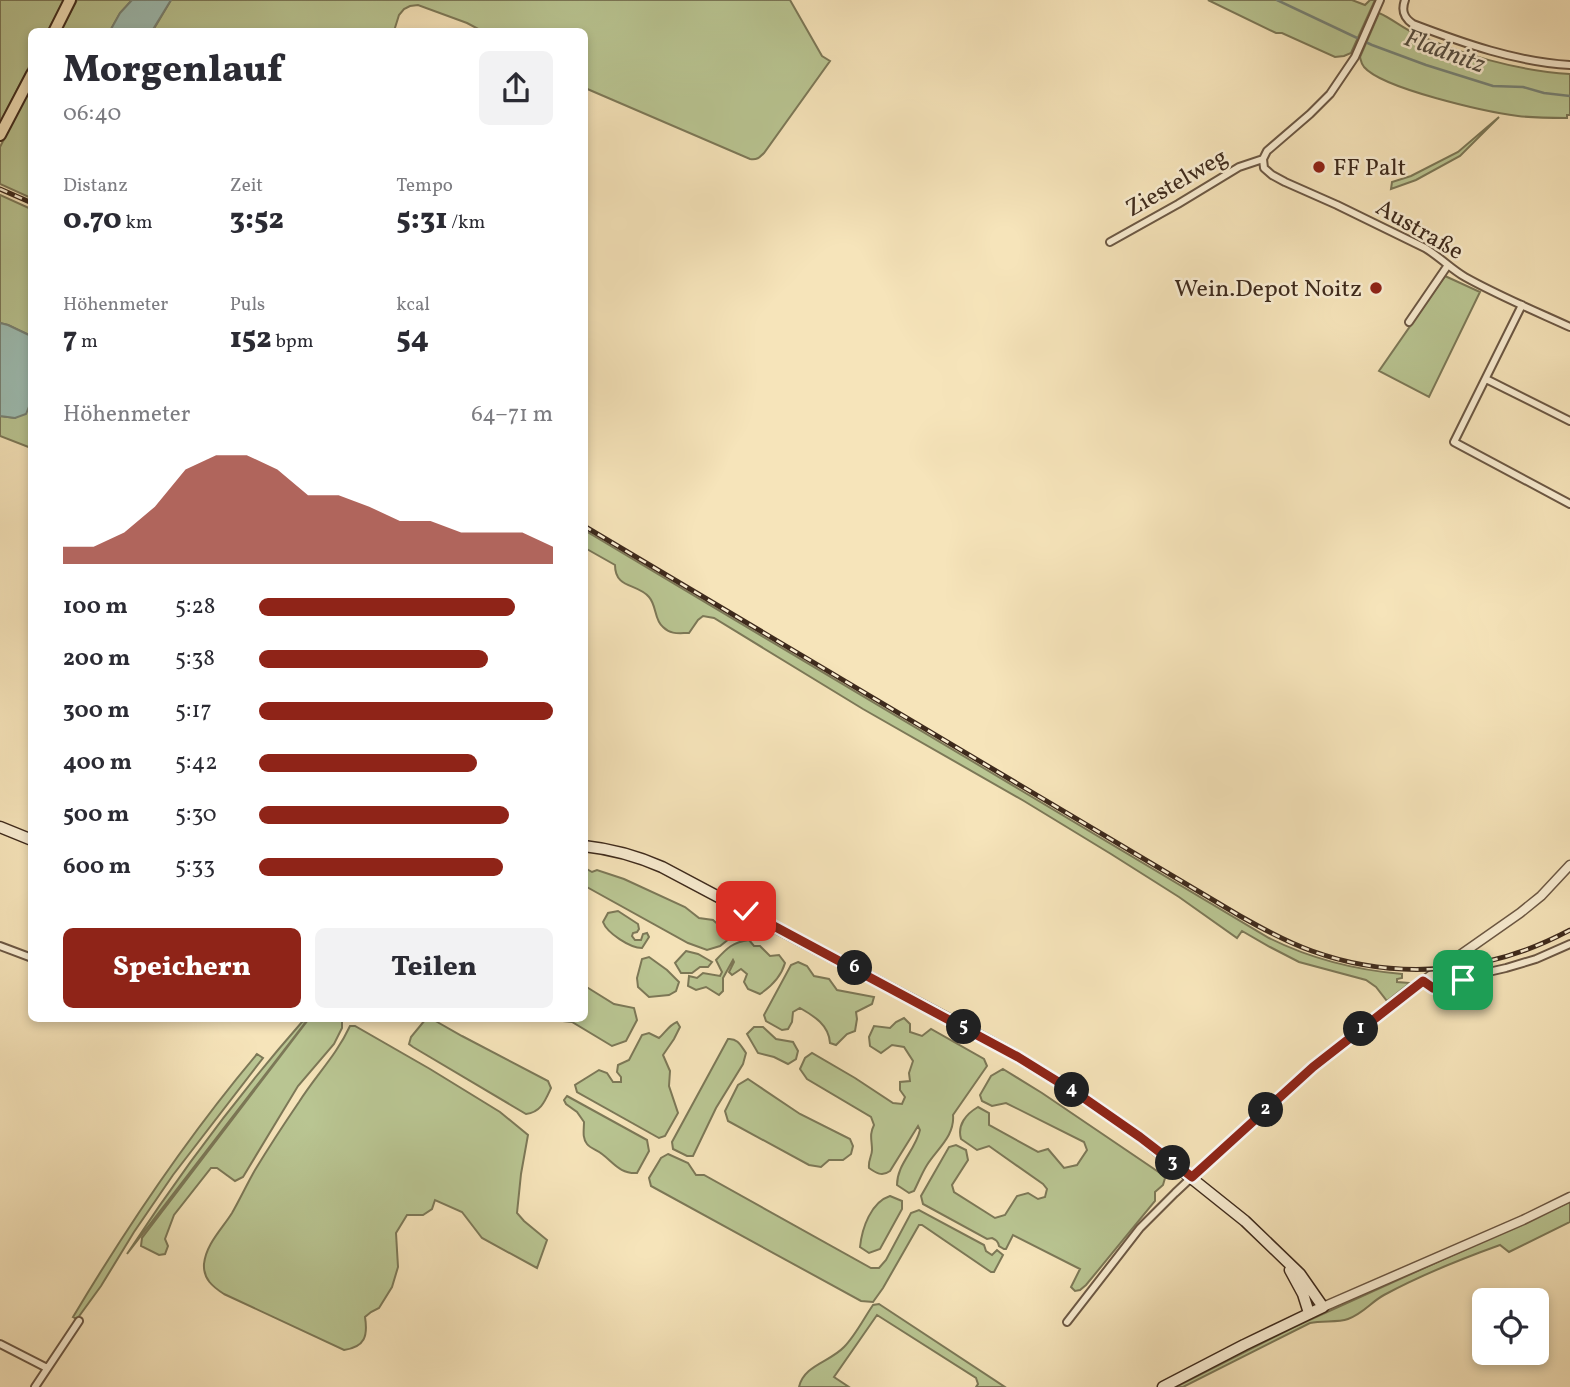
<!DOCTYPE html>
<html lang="de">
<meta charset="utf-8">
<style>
:root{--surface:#fff;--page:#f2f2f3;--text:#2b2b33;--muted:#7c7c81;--accent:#8f2418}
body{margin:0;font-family:Vollkorn,serif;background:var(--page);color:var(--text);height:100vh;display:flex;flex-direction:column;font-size:26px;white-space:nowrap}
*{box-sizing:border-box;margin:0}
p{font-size:23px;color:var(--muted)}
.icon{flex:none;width:38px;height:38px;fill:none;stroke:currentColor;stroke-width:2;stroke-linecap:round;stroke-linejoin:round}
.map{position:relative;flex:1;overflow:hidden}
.drawer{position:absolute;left:28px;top:28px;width:560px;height:994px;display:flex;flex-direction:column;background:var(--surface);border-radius:10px;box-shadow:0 4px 10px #0003}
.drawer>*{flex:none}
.tools{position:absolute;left:1472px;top:1288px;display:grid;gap:14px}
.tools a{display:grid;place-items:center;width:77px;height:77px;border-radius:10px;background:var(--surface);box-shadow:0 4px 10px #0003;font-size:35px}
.pin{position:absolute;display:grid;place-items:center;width:60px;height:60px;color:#fff;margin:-30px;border-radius:14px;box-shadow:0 4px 10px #0006}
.km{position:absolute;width:35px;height:35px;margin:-18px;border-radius:50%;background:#222;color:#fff;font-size:19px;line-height:35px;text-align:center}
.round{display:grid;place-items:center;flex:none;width:74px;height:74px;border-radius:10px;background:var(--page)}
.head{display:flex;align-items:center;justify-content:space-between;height:119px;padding:0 35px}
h1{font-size:38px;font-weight:800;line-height:52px}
.stats{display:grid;grid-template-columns:repeat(3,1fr);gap:10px;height:119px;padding:7px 35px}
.stats div{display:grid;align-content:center}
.stats b{font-size:30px;font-weight:800}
.stats small{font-size:19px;font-weight:400}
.stats p{font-size:19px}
.chart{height:196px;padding:14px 35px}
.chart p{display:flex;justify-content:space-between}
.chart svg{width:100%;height:126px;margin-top:7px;fill:var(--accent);opacity:.7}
.cta{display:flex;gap:14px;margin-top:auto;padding:14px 35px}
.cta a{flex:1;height:80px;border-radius:10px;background:var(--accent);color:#fff;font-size:28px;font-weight:800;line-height:80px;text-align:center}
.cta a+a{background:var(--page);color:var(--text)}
ul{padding:0 35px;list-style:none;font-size:23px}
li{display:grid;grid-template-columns:112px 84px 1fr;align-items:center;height:52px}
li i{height:18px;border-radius:9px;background:var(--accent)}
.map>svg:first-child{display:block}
.green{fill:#b9c592;stroke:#7c7857;stroke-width:2}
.water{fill:#9dbeb4;stroke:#778377;stroke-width:2}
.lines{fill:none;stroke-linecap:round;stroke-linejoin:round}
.stream{stroke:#778377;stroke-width:2.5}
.minor-casing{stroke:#6c5844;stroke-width:10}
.tertiary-casing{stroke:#6c5844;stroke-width:11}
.secondary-casing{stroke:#3e2a1c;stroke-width:13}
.trunk-casing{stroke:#3e2a1c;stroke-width:14}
.minor{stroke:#f9edd2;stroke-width:6}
.tertiary{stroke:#f9edd2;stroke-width:8}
.secondary{stroke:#f9edd2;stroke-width:10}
.trunk{stroke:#f6e4ba;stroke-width:10}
.rail-casing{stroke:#3e2a1c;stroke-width:5}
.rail{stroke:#f9edd2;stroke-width:2.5;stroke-dasharray:8;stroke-linecap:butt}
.route-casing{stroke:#fff;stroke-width:14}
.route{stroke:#8f2418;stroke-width:9}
.poi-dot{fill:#8f2418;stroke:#f9edd2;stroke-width:2.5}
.labels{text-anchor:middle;stroke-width:5;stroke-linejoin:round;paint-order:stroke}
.poi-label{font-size:24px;fill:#3e2a1c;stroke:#f9edd2;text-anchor:start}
.street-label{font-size:24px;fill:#3e2a1c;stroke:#f9edd2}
.water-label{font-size:26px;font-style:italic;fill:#564f42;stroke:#f9edd2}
</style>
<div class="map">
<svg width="1570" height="1387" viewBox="0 0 1570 1387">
<rect width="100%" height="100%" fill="#f6e4ba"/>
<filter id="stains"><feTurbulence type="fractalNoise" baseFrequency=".00286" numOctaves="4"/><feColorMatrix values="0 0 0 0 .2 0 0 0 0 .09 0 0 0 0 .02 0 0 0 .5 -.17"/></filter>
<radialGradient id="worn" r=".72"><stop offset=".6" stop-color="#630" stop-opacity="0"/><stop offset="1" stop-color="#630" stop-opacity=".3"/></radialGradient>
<!-- green -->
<path class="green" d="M0,0H64L48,31L32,32L31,63L0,123Z
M77,0H132L120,13L110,31L60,32Z
M171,0H790L822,56L830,61L764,153C759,158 757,160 750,159L585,88L584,32L482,31L467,23L418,5L410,6L404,9L399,15L394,31L152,32Z
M1208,0H1352L1365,5L1370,0H1375L1351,53L1344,56L1335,57L1282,33H1276Z
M1379,13C1391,18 1401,27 1412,32C1458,54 1519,71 1570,74V115H1567V118C1551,118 1534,118 1518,116C1487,112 1383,89 1364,67C1361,63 1361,61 1360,57Z
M31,86L32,198H31L0,184V147Z
M1499,117L1460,156L1416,180L1391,189L1392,182L1411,176L1458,152Z
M0,195L31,209V336L8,325L0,323Z
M1445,276L1480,292L1429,397L1379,371Z
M31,389V448L0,436V416L15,418L30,404Z
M584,530L1269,938C1311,959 1356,970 1402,974V978L1397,979V982L1410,983L1387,1001L1376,987L1366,980L1299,962L1270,947L1242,931L1237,938L1179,897L1111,854L1024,801L863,709L714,618L703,616L698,620L689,633C679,633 671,635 663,627C654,620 657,606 649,597C637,583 615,589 615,565L585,548Z
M585,868L592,872L597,870L624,879L685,907L699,918L713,920L722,928L727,930L731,925L736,926L739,931L720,946L707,950L688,943L585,886Z
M618,911L638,924L639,929L637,932L633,933L632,936L635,940H641L643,934L647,933L649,937L642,948C630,948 607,933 603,922L608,913Z
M749,940L754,946H760L770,956L779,955L785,963C781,977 772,986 760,994L748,989L744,982L747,974L741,969L732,975L729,972L734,962L733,960L723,978V991L719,995L706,987L696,990L688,986L689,976L697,978L703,973L720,976L722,972L716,960C727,948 733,942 749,940Z
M686,951L698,954L712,962L708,967H700L692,973H681L675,963Z
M649,957L667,970L679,982L676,991L669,995L649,997L638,987L637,978L642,959Z
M798,962L807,966L814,976L829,979L837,990L874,997L872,1004L856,1012L857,1019L855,1031L847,1034L836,1045L830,1043C829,1025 814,1016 800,1008L793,1012L792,1022L788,1029L782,1030L766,1021L764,1015L791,965Z
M585,986L614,1004L634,1008L637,1020L626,1041L612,1046L572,1022L544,1019L584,1018Z
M904,1018L910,1024V1032L922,1036L931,1029L984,1059L987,1066L953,1115C955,1136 937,1149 927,1165C922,1173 918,1183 914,1191L909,1193L897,1185C897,1164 915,1151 920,1130L918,1126L890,1171C882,1177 876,1173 869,1168C868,1160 872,1156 872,1150C872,1140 869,1135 874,1125L871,1117L807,1079L800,1069L805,1058L812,1053L855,1078L893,1103L902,1104L905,1097L900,1090V1082L910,1081L909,1073L913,1061L904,1047L892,1045L881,1053L870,1046L869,1037L874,1026L890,1028L896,1022Z
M308,1019L127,1254C180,1173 238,1095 302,1022Z
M311,1019H342V1028L334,1044L298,1086L243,1177L235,1181L217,1168H211L174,1215L165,1239L168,1246L165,1254L159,1255L141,1246L142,1238L308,1020Z
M432,1019L462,1036L548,1081L551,1088C545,1101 541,1112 526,1114L413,1047L409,1044L411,1037L425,1020Z
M677,1022L680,1027L674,1039L663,1055L670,1071L669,1086L678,1113L665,1136L659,1138L577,1092L575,1085L599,1070L607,1073L613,1082H621V1077L617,1072L618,1065L629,1060L642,1035L649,1033L659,1038C665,1033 669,1025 677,1022Z
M350,1026H355L430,1069L500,1112L528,1135L521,1174L517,1213L524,1221L547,1240L537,1268L482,1238L462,1212L435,1200L432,1209L423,1215H407L396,1233L398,1267L392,1287L379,1308L371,1312L365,1317C368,1336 365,1347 344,1350L224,1294C213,1287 203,1279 204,1264C206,1244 222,1229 232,1213C240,1199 247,1184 255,1170C269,1147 284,1124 299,1102C316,1075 336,1056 350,1026Z
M754,1027H763L776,1039L793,1042L798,1051L796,1059L788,1064L774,1057L758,1053L747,1034Z
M728,1039C738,1038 741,1046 746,1053L743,1064L716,1108L693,1156H687L673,1149L672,1142Z
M257,1054L263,1058L173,1175L134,1232L101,1286L77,1319L73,1317C128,1225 188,1136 257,1054Z
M1003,1069L1042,1093L1160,1173L1165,1178L1163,1185L1155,1192V1201L1086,1285L1080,1290L1075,1291L1071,1287L1080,1269L1013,1235L1006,1249H1004L999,1246C998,1241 996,1240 992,1238L987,1239L923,1204L921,1196L949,1147L956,1145L966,1150L968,1160L952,1185L954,1192L995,1218L1005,1215L1017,1196L1028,1193L1038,1199L1045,1197L1047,1189L1043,1184L989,1146L977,1150L961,1139C957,1125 966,1114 978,1107L989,1113V1125L1038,1152L1048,1149L1064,1168L1077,1165L1087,1150L1084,1142L1006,1103L992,1106L982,1101L980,1095L991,1076Z
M748,1079L800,1114L850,1139L853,1146L851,1154L843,1160H829L821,1167L809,1165L728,1121L725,1111L738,1085Z
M567,1096L647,1140L649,1151L637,1173C620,1174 614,1163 602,1154C598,1150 591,1149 587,1144C582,1138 584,1130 584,1122L577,1112L566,1104L564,1100Z
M668,1154L688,1163L696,1175H704L871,1268H879L886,1260L911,1213L919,1210L984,1245L986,1251L992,1255L997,1250L1003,1255L994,1272H991L922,1225H919L883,1288L873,1302L861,1301L651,1186L649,1178L661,1158Z
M890,1196L902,1201V1209L880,1249L869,1253L860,1247C862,1228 871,1202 890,1196Z
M1570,1202V1222L1509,1252L1500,1245C1461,1259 1421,1275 1384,1295C1371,1302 1364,1313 1348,1319C1337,1323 1323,1320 1310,1323L1183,1387H1176L1294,1327Z
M879,1304L1005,1387H976L978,1384L976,1378L877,1315L834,1377L849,1387H799C804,1365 830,1362 844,1347C855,1336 864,1318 873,1305Z"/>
<!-- water -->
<path class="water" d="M132,0H171L152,31H110L120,13Z
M0,323L8,325L31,336L30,404L26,414L15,418L0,416Z"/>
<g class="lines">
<!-- stream -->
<path class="stream" d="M1277,0L1372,45L1426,65L1493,86L1523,87L1544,93L1570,96"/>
<!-- minor casing -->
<g class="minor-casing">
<path id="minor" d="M1380,0L1355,57L1330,94L1310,114L1267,151L1263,159L1264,168L1272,175L1285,182L1337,205L1425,248C1440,257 1451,269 1465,277C1499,296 1535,311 1570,327
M1405,0C1401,11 1404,18 1413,24C1463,43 1516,62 1570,65
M1110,242L1178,204L1239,167L1263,159
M1522,305L1454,442L1570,504
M1409,322L1448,265
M1486,379L1570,421
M0,946L32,958
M1423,981L1433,988L1446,991L1471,976L1506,968L1536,959L1570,944
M1067,1322L1140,1228L1175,1193L1192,1177
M0,1344L47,1368
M35,1387L79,1321"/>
</g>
<!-- tertiary casing -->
<g class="tertiary-casing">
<path id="tertiary" d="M1192,1177L1313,1067L1423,981L1520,913L1541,896L1570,865
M1323,1307L1523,1220L1570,1197"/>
</g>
<!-- secondary casing -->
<g class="secondary-casing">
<path id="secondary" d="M0,827L32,840
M584,846C612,849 637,856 662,867L954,1022L1018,1057L1081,1096L1140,1137L1245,1221L1300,1274L1323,1307L1244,1345L1163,1387
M1290,1270L1303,1294L1309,1313"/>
</g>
<!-- trunk casing -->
<g class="trunk-casing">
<path id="trunk" d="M54,32L70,0
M0,135L32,74"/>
</g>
<!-- minor -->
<use href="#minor" class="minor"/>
<!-- tertiary -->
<use href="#tertiary" class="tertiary"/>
<!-- secondary -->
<use href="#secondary" class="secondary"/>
<!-- trunk -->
<use href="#trunk" class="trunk"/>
<!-- rail casing -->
<g class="rail-casing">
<path id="rail" d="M0,189L32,203
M584,526L1240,916C1263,929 1287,942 1312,951C1398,982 1490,973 1570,930"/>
</g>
<!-- rail -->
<use href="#rail" class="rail"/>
</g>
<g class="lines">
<!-- route casing -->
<g class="route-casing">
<path id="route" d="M746,911L1018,1057L1081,1096L1140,1137L1192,1177L1313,1067L1423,981L1433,988L1446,991L1463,980"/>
</g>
<!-- route -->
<use href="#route" class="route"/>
</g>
<!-- markers -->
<g class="poi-dot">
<circle cx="1319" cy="167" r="7"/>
<circle cx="1376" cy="288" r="7"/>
</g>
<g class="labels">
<!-- poi labels -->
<g class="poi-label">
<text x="1333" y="175">FF Palt</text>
<text x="1362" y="296" text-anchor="end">Wein.Depot Noitz</text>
</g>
<!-- street labels -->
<g class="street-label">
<text transform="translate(1176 182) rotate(-30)" y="8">Ziestelweg</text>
<text transform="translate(1420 229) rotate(30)" y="8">Austraße</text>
</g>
<!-- water labels -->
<g class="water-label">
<text transform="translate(1445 50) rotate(20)" y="9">Fladnitz</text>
</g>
</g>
<rect width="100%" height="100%" filter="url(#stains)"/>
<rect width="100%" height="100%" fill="url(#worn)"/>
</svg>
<div class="tools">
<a><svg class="icon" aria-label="locate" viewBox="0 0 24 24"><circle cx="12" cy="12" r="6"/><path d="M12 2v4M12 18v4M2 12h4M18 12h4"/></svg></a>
</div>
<div class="pin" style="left:1463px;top:980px;background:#1e9e55"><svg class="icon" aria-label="arrive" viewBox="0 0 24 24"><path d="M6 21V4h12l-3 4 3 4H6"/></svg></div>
<div class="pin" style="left:746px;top:911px;background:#d93025"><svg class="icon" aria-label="check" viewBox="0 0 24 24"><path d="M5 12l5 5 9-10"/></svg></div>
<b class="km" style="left:1361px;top:1029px">1</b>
<b class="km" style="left:1266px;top:1110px">2</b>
<b class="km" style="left:1173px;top:1163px">3</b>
<b class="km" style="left:1072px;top:1090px">4</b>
<b class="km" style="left:964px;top:1027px">5</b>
<b class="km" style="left:855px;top:968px">6</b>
<section class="drawer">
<div class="head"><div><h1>Morgenlauf</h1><p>06:40</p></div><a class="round"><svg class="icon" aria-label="share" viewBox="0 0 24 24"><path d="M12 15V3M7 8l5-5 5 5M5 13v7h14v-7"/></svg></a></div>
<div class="stats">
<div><p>Distanz</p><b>0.70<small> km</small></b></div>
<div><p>Zeit</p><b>3:52</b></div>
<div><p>Tempo</p><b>5:31<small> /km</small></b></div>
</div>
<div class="stats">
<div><p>Höhenmeter</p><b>7<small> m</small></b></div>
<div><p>Puls</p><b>152<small> bpm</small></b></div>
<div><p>kcal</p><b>54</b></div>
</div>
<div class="chart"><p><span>Höhenmeter</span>64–71 m</p>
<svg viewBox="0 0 160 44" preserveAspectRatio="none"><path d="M0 44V38L10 38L20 33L30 24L40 11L50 6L60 6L70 11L80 20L90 20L100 24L110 29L120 29L130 33L140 33L150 33L160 38V44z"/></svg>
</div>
<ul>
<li><b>100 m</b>5:28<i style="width:87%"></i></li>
<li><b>200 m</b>5:38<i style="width:78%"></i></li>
<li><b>300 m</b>5:17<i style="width:100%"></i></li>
<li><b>400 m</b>5:42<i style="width:74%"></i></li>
<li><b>500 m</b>5:30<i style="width:85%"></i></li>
<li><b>600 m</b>5:33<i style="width:83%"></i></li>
</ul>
<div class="cta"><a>Speichern</a><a>Teilen</a></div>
</section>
</div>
